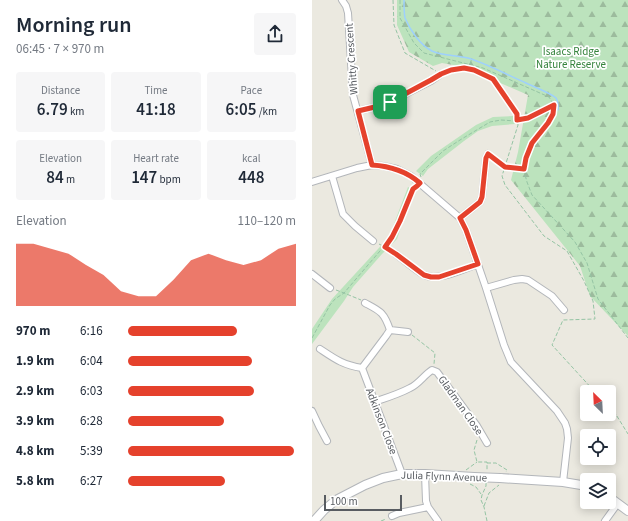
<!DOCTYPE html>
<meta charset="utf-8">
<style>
:root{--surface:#fff;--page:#f6f6f7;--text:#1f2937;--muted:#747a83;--accent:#e5412c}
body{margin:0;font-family:"Source Sans 3",sans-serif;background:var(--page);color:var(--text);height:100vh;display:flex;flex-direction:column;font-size:15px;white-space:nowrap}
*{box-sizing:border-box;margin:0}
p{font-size:13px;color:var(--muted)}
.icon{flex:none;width:22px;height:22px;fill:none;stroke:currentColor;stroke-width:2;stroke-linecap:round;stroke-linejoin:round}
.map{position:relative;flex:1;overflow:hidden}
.panel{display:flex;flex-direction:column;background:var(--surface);width:312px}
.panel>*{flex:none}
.needle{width:26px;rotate:336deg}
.tools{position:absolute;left:268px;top:385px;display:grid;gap:8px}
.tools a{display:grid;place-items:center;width:36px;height:36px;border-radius:4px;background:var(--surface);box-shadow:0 2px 10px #0003;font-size:20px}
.scale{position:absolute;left:12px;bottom:10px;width:78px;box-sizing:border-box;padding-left:4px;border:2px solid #585c61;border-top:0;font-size:11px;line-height:14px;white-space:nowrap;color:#585c61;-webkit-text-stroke:3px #fff;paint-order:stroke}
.pin{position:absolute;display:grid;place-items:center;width:34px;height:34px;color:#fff;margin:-17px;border-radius:8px;box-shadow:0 2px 6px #0006}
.round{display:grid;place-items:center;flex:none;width:42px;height:42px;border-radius:4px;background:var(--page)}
.headline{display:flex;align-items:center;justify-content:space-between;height:68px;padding:0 16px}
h1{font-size:22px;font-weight:600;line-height:30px}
.figures{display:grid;grid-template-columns:repeat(3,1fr);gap:6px;height:68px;padding:4px 16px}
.figures div{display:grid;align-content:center;border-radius:4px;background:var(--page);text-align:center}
.figures b{font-size:17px;font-weight:600}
.figures small{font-size:11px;font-weight:400}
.figures p{font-size:11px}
.chart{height:112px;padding:8px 16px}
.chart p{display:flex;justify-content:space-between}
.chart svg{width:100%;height:72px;margin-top:4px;fill:var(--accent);opacity:.7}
ul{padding:0 16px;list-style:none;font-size:13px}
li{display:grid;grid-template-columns:64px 48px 1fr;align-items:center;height:30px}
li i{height:10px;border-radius:5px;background:var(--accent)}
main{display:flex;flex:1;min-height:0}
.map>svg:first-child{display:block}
.forest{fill:url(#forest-firs)}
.park{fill:#bce3bd}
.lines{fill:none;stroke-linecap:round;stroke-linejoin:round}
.stream{stroke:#9ed0fd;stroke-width:1.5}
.minor-casing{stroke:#b3b6ba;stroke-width:8}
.tertiary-casing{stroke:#b3b6ba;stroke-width:10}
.path{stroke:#95c4a4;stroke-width:1;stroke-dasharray:4 2;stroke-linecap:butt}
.minor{stroke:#fff;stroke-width:6}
.tertiary{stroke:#fff;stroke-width:8}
.tertiary-bridge-casing{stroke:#b3b6ba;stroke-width:10;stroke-linecap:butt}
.tertiary-bridge{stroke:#fff;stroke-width:8}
.route-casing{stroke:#fff;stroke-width:8}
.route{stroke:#e5412c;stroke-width:5}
.labels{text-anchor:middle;stroke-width:3.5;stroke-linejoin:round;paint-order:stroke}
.park-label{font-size:11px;fill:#35833c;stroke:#fff}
.street-label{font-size:11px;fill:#585c61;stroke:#fff}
</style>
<main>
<section class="panel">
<div class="headline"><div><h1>Morning run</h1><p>06:45 · 7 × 970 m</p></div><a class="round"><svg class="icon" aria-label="share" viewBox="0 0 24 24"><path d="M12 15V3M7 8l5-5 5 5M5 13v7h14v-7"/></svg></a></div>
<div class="figures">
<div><p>Distance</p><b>6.79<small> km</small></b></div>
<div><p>Time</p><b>41:18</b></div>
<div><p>Pace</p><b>6:05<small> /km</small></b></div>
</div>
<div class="figures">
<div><p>Elevation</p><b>84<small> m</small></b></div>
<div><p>Heart rate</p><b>147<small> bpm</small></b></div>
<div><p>kcal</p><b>448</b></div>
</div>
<div class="chart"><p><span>Elevation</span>110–120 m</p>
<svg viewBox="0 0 160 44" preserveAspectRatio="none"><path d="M0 44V6L10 6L20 9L30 12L40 19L50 25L60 35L70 38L80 38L90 28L100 16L110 12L120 16L130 19L140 16L150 9L160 6V44z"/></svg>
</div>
<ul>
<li><b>970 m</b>6:16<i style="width:65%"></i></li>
<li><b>1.9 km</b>6:04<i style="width:74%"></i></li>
<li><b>2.9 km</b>6:03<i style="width:75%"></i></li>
<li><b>3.9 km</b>6:28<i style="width:57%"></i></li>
<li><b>4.8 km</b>5:39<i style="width:99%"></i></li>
<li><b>5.8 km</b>6:27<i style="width:58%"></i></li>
</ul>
</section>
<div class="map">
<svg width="316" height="521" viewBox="0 0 316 521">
<defs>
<pattern id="forest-firs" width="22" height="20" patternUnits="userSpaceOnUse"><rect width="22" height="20" fill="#bce3bd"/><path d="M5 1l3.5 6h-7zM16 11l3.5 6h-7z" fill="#9cbb9d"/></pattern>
</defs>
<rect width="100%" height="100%" fill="#ebe9e0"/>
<!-- forest -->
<path class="forest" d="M85,0H316V336L278,296L268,266L199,180L206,152L216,95L152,67L130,63L121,66L97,52L85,25Z"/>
<!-- park -->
<path class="park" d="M201,116L203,124L180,126L166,131L152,141L116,169L111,176L104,171L119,156L164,125L181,117Z
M96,187L102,190L85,239L70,254L41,287L32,301L0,344V329L20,299L77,237Z"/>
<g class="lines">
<!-- stream -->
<path class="stream" d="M92,0C92,6 92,13 93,18C98,30 108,45 120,51C131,56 144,55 156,58C176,64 195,75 214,83C222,87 239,93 244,98C247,102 246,106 246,110"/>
<!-- minor casing -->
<g class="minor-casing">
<path id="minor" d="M30,0L34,6L36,13L41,95L60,165
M46,111L67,106L78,102L119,81L129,74
M20,176L31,214L43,226L61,241
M0,182L45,168L60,165L71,166L85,169L99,176L148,218L154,230L174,288L192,345L199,362L245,411L253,423L255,429L256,438L251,482
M148,218L168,202L170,197L174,158L176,154
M84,254C93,261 102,269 112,275C125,282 152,269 166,264
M0,274L18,288
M174,288L202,280L210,279L216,280L240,296L252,310
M78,330L96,332
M8,349C23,359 31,365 50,368L74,336L78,330C72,312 68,311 53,303
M50,368L90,474
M62,402C74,398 87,394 98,388C107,384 112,375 120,370L125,372L165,426L175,443
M0,411L7,426L15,441
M113,474L114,501L116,507L126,521
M80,516L87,513L116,507
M293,521L306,503"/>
</g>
<!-- tertiary casing -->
<g class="tertiary-casing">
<path id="tertiary" d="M188,478L251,482L275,486
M297,497L316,511
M2,521L12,510L24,500L53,485L71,478L90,474H113L162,477"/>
</g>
<!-- path -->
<path class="path" d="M81,0L82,25L93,53L124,71
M88,0V18L102,43L112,53L171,68L194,78L237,97L242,105L241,114L236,123L220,143L214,158L212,171L215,182L220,195L263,242L275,263L286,299L316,338
M158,64L160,58
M134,72L152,68L162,70L181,79L205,113L206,125L190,176L193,185L232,236L255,251L272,281L281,301L283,319L251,320L240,345L283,392
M181,158L193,167L211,169
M109,177L108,174L131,151L148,140L178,122L189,120L204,121L216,118L242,105
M67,244L80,251
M24,290L32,293L49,300
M100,335L123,353L122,364
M0,338L18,305L23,299L32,293L80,237L88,221L101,189L103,187
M297,407L303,413L316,434
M165,440L162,450L165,462H175V470
M175,463H184L195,470L194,472
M154,470L165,462
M174,483V486L170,495L169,500L172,507L175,521
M158,484L164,487L169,494
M172,506L177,493L187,485
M69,521L74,519"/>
<!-- minor -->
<use href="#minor" class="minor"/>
<!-- tertiary -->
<use href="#tertiary" class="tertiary"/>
<!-- tertiary-bridge casing -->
<g class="tertiary-bridge-casing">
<path id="tertiary-bridge" d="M162,477L188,478"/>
</g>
<!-- tertiary-bridge -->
<use href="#tertiary-bridge" class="tertiary-bridge"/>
</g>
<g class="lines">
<!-- route casing -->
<g class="route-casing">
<path id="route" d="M152,68L162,70L181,79L205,114V120L216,118L242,105L241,114L236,123L220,143L214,158L212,169L193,167L176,154L174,158L170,197L168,202L148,218L154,230L166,264L127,277H119L112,275L84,254L73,247L80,237L88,221L101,189L105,186L108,183C94,171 78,166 60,165L46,111L67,106L78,102L119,80L129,74L139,70Z"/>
</g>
<!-- route -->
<use href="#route" class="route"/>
</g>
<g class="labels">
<!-- park labels -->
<g class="park-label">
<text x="259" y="55">Isaacs Ridge<tspan x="259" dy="13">Nature Reserve</tspan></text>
</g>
<!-- street labels -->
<g class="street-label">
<text transform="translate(39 59) rotate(-94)" y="4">Whitty Crescent</text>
<text transform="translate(149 405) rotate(55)" y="4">Gladman Close</text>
<text transform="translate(70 421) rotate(69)" y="4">Adkinson Close</text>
<text transform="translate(132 476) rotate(2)" y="4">Julia Flynn Avenue</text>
</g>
</g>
</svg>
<div class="tools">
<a><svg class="needle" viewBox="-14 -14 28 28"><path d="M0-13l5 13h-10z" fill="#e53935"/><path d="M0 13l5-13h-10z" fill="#747a83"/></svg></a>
<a><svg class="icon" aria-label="locate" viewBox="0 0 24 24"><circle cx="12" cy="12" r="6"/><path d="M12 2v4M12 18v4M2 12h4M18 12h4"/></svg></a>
<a><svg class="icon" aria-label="layers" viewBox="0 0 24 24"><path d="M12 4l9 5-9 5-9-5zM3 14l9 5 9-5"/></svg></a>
</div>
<div class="scale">100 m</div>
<div class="pin" style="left:78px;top:102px;background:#1e9e55"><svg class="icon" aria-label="arrive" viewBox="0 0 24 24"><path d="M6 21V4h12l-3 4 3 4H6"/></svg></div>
</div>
</main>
